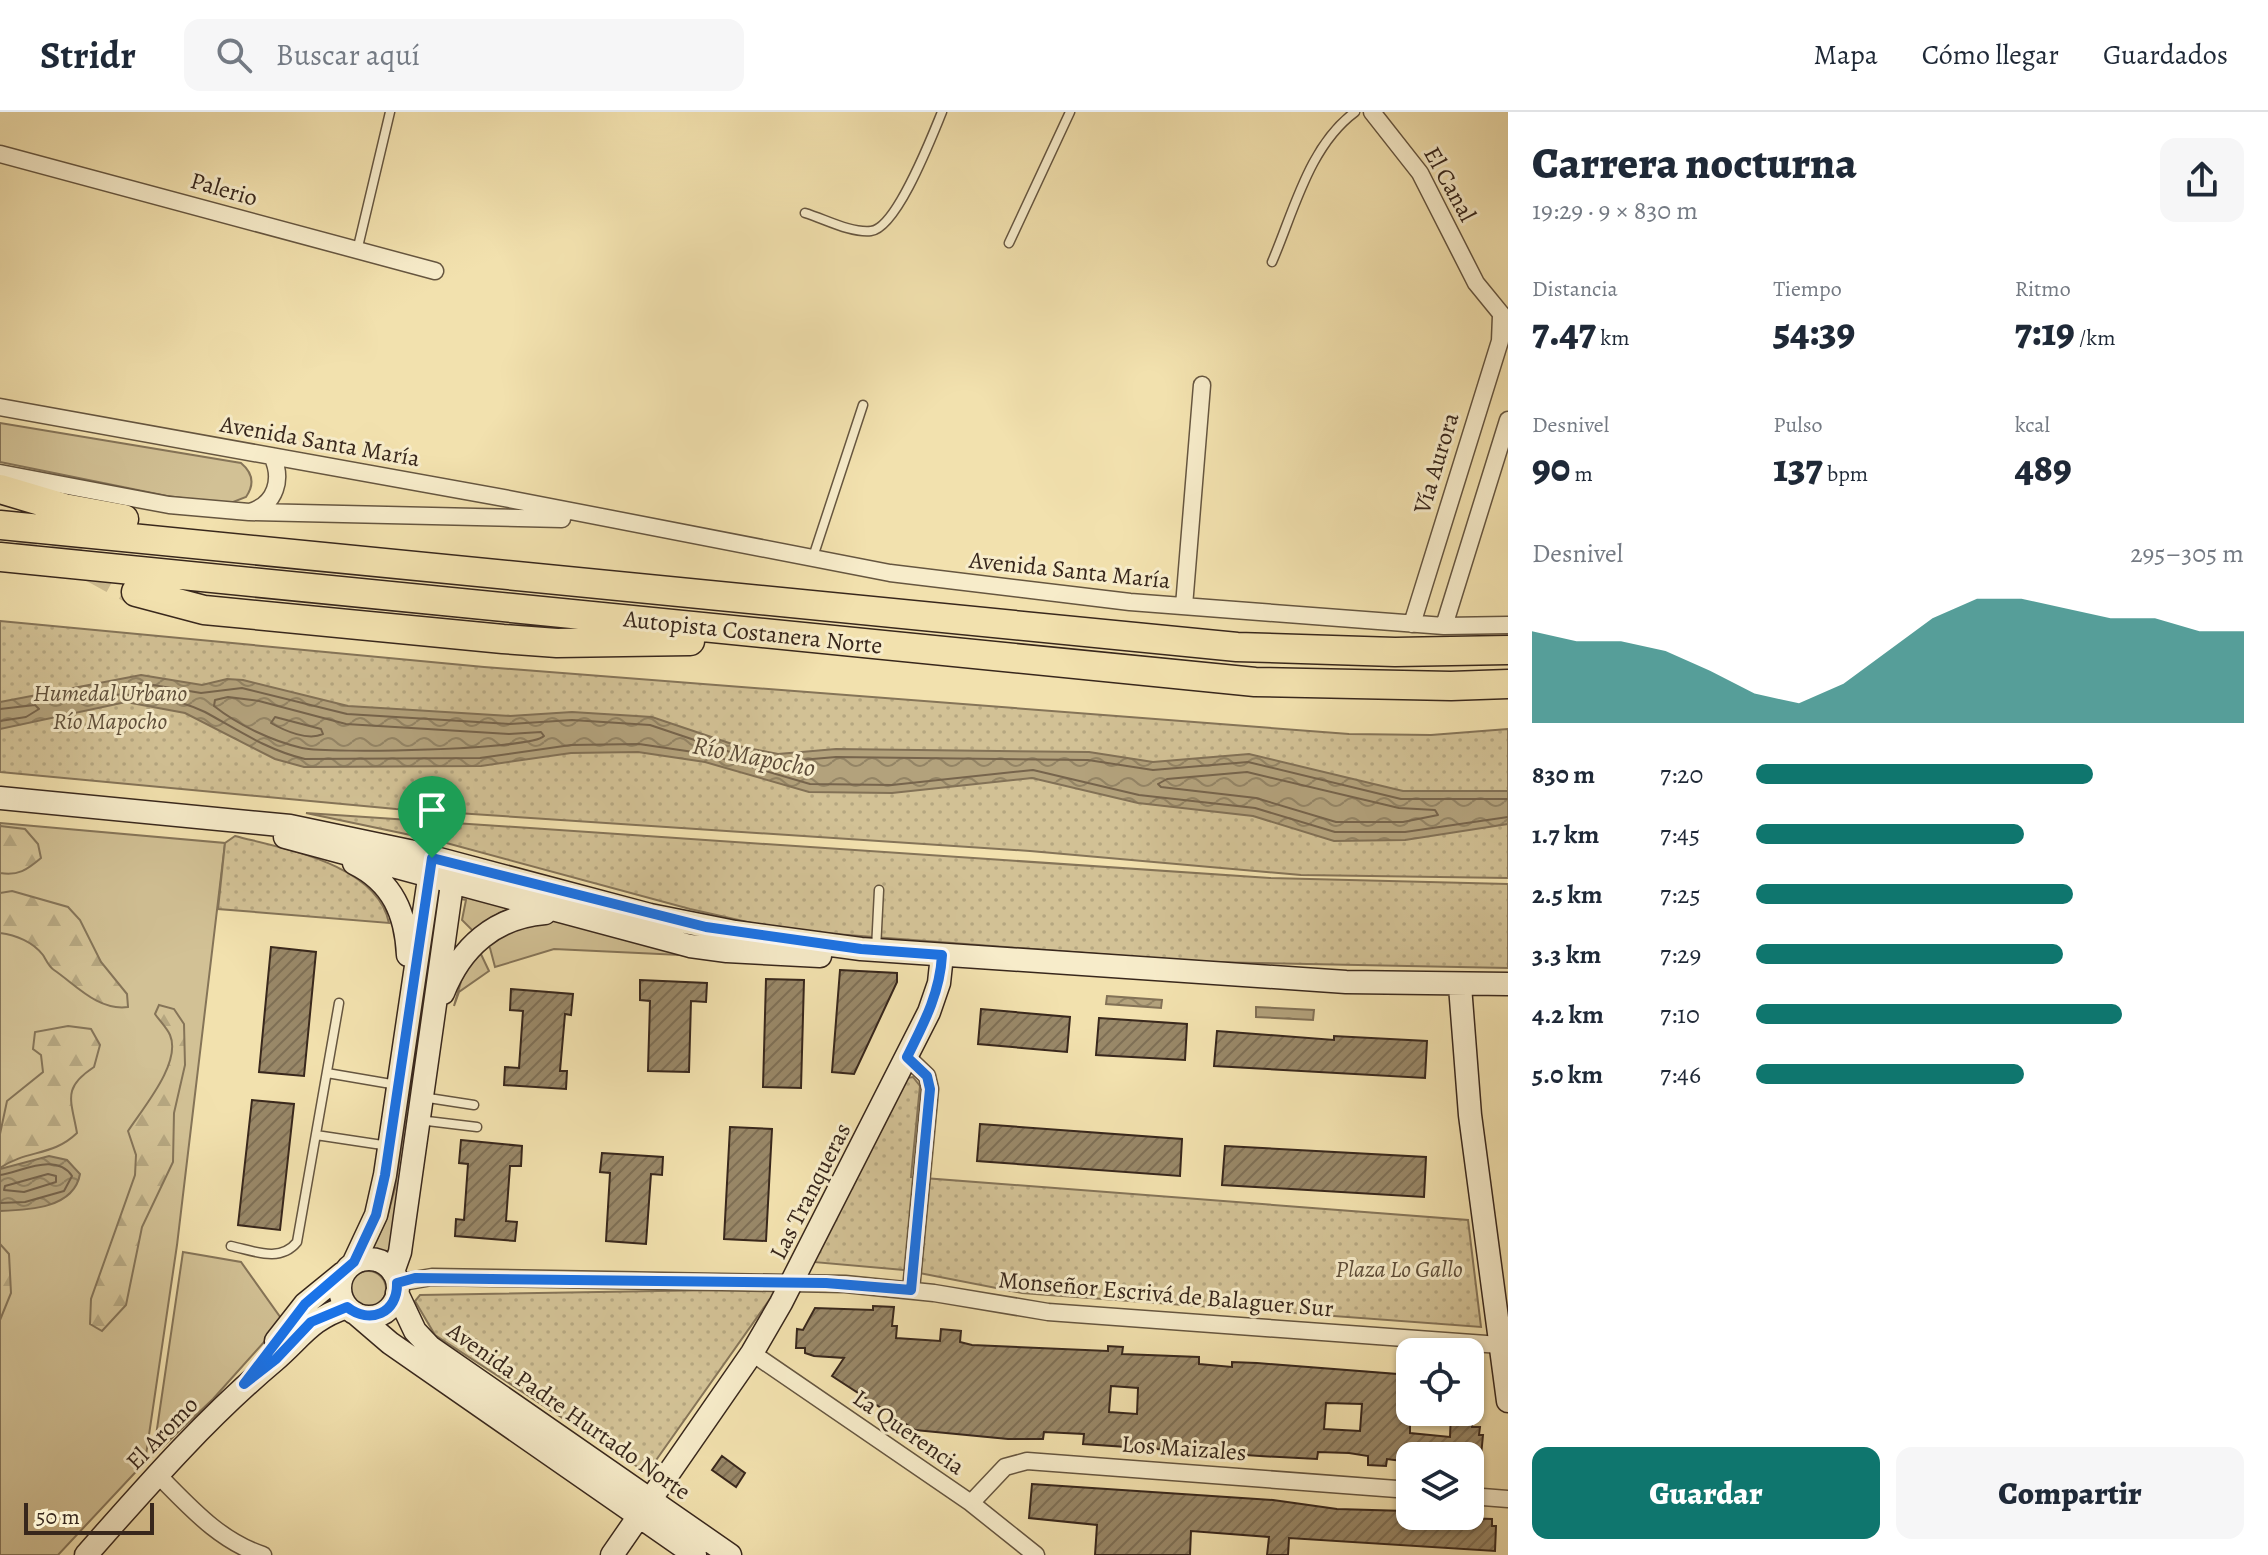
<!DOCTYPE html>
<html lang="es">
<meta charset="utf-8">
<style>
:root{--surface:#fff;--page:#f6f6f7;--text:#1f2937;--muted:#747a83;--line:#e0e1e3;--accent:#0f766e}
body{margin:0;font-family:Alegreya,serif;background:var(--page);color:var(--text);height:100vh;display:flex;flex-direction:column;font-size:30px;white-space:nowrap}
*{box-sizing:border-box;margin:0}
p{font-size:26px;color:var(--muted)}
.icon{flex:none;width:44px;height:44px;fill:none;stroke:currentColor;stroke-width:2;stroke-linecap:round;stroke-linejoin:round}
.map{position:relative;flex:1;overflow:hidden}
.side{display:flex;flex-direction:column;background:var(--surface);width:760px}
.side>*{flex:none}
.fabs{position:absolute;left:1396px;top:1226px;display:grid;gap:16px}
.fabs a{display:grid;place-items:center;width:88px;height:88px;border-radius:16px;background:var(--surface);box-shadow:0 2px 6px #0004;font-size:40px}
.scale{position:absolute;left:24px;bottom:20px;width:130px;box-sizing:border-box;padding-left:8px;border:4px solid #38271c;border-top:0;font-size:22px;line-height:28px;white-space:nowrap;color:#38271c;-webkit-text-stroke:6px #f7ecca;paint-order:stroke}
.pin{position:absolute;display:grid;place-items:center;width:68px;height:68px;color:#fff;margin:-82px -34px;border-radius:50% 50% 50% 0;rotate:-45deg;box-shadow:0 0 8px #0007}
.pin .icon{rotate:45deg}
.round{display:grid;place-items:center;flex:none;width:84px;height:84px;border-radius:16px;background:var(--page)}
.head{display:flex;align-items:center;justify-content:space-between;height:136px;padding:0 24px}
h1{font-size:44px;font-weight:800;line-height:60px}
.stats{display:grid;grid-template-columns:repeat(3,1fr);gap:12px;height:136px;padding:8px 24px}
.stats div{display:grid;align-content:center}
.stats b{font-size:40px;font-weight:800}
.stats small{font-size:22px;font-weight:400}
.stats p{font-size:22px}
.chart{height:224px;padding:16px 24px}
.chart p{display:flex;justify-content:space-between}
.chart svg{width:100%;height:144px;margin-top:8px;fill:var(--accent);opacity:.7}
.button{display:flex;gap:16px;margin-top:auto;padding:16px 24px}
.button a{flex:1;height:92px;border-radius:16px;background:var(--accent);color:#fff;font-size:32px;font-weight:800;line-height:92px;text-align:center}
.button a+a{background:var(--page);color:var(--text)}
ul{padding:0 24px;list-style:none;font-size:26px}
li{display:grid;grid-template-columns:128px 96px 1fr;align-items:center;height:60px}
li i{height:20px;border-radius:10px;background:var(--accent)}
header{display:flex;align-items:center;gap:48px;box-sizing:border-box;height:112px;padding:0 40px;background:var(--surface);border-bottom:2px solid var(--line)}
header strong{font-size:38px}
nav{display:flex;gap:44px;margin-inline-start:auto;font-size:28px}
.search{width:560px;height:72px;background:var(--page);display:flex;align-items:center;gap:20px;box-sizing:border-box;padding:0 28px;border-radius:16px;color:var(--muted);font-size:30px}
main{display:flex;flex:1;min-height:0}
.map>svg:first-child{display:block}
.grass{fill:#d2c195;stroke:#857458;stroke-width:2}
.forest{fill:url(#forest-firs);stroke:#857458;stroke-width:2}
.park{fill:url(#park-dots);stroke:#857458;stroke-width:2}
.water{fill:url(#water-waves);stroke:#827156;stroke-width:2}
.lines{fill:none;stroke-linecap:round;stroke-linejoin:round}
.shore{stroke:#76644c;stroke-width:2}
.building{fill:url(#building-hatch);stroke:#38271c;stroke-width:2;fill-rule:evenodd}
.highway-tunnel{stroke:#cdbc91;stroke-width:28;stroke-dasharray:28 14;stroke-linecap:butt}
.lane-casing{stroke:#665640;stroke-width:11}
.street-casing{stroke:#665640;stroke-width:19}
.secondary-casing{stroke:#38271c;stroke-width:25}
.highway-casing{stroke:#38271c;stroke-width:31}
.lane{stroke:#f7ecca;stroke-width:8}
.street{stroke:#f7ecca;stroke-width:16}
.secondary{stroke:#f7ecca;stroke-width:22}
.highway{stroke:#f2e1ae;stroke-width:28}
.route-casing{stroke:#fff;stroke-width:16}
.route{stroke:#1a73e8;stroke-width:10}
.labels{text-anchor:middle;stroke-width:6;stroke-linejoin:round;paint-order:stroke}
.street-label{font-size:24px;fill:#38271c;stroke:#f7ecca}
.park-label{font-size:24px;font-style:italic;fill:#5e4e3a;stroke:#f7ecca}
.water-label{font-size:26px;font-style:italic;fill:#5d4c39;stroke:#f7ecca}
</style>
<header>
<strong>Stridr</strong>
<div class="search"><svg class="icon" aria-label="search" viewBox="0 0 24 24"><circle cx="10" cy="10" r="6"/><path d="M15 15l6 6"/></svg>Buscar aquí</div>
<nav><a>Mapa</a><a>Cómo llegar</a><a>Guardados</a></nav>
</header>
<main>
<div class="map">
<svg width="1508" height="1443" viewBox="0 0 1508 1443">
<defs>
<pattern id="forest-firs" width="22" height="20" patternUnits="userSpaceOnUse" patternTransform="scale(2)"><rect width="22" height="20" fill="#d2c195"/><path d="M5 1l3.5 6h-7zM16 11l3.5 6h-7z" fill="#b5a680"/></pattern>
<pattern id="park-dots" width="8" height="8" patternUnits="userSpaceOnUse" patternTransform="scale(2)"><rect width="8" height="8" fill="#d2c195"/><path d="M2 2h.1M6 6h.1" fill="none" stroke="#b5a680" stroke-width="1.8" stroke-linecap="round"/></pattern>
<pattern id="water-waves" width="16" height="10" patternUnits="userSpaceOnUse" patternTransform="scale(2)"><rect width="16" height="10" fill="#b3a27c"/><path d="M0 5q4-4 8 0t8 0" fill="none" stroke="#938465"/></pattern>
<pattern id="building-hatch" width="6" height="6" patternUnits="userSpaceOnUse" patternTransform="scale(2)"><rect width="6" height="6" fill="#998868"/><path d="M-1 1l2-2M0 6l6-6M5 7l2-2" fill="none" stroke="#7e6f55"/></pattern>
</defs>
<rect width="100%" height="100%" fill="#f2e1ae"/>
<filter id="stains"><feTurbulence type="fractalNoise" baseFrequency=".0025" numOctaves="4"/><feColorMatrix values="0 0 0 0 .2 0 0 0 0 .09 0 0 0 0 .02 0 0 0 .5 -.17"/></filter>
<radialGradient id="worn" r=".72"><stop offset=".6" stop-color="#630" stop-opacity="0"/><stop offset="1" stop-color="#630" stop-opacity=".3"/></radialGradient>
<!-- grass -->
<path class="grass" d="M0,311L241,351C253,361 255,372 246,385L228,392L167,384L0,350Z
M0,711L225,731L177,1133L145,1350L58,1443H0Z
M463,779L520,794L499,801L475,821L462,808L466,788L461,787Z
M436,791L439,792L389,1142L373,1136L387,1106L395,1076Z
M544,804L723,845L554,837L495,855L490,836L484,831Z
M479,838L489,859L459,880L454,894L464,859Z
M183,1140L241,1150L283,1209L213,1287L153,1344Z
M350 1177a18 18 0 1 1 36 0a18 18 0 1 1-36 0Z"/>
<!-- forest -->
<path class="forest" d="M0,714L25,717L38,732L41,746C27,758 18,764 0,761Z
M12,779L68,795L80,808L101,850L127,882L128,895C98,899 76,873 54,858C49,855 46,848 43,843C33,830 16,823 0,821V781Z
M159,893L174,897L184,912L185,953L174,1001L173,1050L142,1115L126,1193L102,1219L90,1212L91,1187L135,1063L136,1043L128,1019C142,997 182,951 170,923C167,916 159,908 155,902Z
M68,914L91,917L100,933L94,955C62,976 71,987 77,1021C52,1045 28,1037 0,1056V1022L7,989L43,960L41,943L33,937L35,920Z
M0,1132L9,1142L11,1181L0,1208Z"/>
<!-- park -->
<path class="park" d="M0,509L484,555L1349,622L1431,623L1508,617V766L1301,763L1030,739L396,697L0,660Z
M306,701L1270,766L1508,772V856L1204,850L782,818L690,797L439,729Z
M235,724C285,737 377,752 389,811L218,797L225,731Z
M913,965L920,974L911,1065L1468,1108L1481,1215L1022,1181L904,1158L813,1150L907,966Z
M777,1177L647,1361L435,1223L415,1189L420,1183Z"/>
<!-- water -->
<path class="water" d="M141,563L202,573L227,567L243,568L348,594L510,604L572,600L652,605L738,634L778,642L836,637L1089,640L1153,650L1249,642L1403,679H1508V712L1405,728L1334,729L1253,704L1138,691L1032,666L892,681L809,680L705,650L638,640L571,641L481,654L304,655L275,647L185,601L126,590L0,617V590Z
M1107,884L1162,888L1161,896L1106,892Z
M1256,895L1314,898L1313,908L1256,905Z
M49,1044L67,1048L80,1062C74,1096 30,1098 0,1099V1057Z"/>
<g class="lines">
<!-- shore -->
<path class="shore" d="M228,585L259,589L346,612L509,622L541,620L544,624C530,638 329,642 302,636C272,629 238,613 214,594L215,588Z
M0,597L35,593L39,597L26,605L0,609
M275,605L321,617L323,622C308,629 285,619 271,611Z
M1247,660L1399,696L1435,698L1438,703L1403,710H1336L1256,686L1161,675L1158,672L1167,667Z
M1508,687H1401L1248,650L1153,658L1088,648L836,645L777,650L736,642L650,613L572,608L510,612L347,602L242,576L201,581L141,571L105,578L108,583C140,581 176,586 205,600C238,618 267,638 305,647L480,646L571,633L639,632L707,642L810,672L892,673L1033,658L1139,683L1255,696L1335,720H1405L1508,705
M48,1062L56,1064V1070L24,1080L4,1078L5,1074Z
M0,1063C21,1060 56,1040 72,1064L64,1079L25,1090L0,1091"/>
</g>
<!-- building -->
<path class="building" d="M271,835L316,840L304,964L259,960Z
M840,858L897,861V870L854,962L832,960Z
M766,867L804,868L801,976L763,975Z
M640,868L707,871L706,890L691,889L689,960L648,959L650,889L640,888Z
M511,877L573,882L571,903L565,902L560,959H567L566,977L504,973L505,955L519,956L523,899L510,898Z
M981,897L1070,905L1067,940L978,932Z
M1099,906L1187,912L1185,948L1096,943Z
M1217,919L1334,928V924L1427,929L1425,966L1214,954Z
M252,988L294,992L280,1118L238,1113Z
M980,1012L1182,1027L1180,1064L977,1049Z
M730,1015L772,1017L766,1129L724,1127Z
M461,1028L522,1034L521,1054H510L506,1109L517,1110L515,1129L455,1124L456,1107L464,1108L468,1052L459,1051Z
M1225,1034L1426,1045L1424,1085L1222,1073Z
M602,1041L663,1045L662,1063L651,1062L646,1132L606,1129L610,1061L600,1060Z
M873,1194L894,1195L892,1214H897L896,1226L940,1229L941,1217L961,1219L960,1230L972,1233L1108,1239V1234L1123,1235L1122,1242L1199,1245V1252L1232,1255V1250L1257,1251L1410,1263V1321L1450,1325L1451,1300H1472V1315H1480L1479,1323H1483L1481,1344H1410V1350L1387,1347L1386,1354L1368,1353V1344L1349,1341L1318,1340L1317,1347L1260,1344L1083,1332L1084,1322L1044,1320L1043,1327H1008L915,1318L832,1264L844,1246L814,1244L805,1241V1236H796L797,1217L803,1218L815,1196L873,1198ZM1111,1274L1138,1276L1137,1302L1109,1300ZM1326,1291L1362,1292L1360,1319L1324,1317Z
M722,1344L745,1361L736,1375L712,1358Z
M1032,1372L1273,1388L1337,1397L1406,1399V1404L1492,1407V1414H1496L1495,1439L1289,1426L1288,1443H1267L1269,1425L1191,1419L1190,1443H1095L1097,1413L1029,1406Z"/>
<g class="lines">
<!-- highway-tunnel -->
<path class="highway-tunnel" d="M15,414L136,480"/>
<!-- lane casing -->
<g class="lane-casing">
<path id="lane" d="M805,101C825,107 850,121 871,119C897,116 932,24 942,0
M1009,131L1070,0
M357,139L390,0
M1272,150C1294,99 1309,34 1355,0
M812,448L863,293
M876,837L879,778
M327,961L397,973
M422,985L474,993
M419,1008L477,1015
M316,1023L389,1034
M231,1134C254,1139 280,1151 297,1130L339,891"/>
</g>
<!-- street casing -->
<g class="street-casing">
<path id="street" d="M1372,0L1420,61L1476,171L1507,209
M0,42L435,159
M0,295L509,387L890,461L1130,490L1444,514L1508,513
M0,361L169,393L249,400L562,407
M250,400C276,392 283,367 272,344
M1184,494L1202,273
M1412,512L1500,229L1501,204
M1444,514L1508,308
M907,945L927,964L930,977L911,1178
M397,1171L432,1165L845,1172L934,1181L1048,1200L1500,1233
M752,1241L971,1391L1036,1443
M157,1362C189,1394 219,1429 263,1443
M1470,1384L1508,1387
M971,1391L1005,1355L1027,1349L1410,1378"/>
</g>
<!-- secondary casing -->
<g class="secondary-casing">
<path id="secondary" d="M0,686L290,714L409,739L650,803L735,820L861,837L1346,870L1508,872
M285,725L690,834L727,839L820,844
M354,751C393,770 406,802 408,843
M1460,874L1470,1003L1508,1289
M443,881C461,835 495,805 545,801
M340 1176a29 29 0 1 1 58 0a29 29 0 1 1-58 0Z
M354,1150L376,1103L385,1063L431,753
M393,1160L400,1140L454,758
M397,1181L415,1219L430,1235L730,1443
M355,1201L390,1231L695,1443
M276,1229L305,1192L343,1161
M86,1443C146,1375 205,1307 274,1249C302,1225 310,1207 347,1195
M612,1443L752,1241L781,1191L929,900L939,871L942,843"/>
</g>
<!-- highway casing -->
<g class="highway-casing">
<path id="highway" d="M0,377L64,396L124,407
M0,413L1237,535L1395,540L1508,538
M0,445L1255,570L1451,574L1508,572
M136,480L204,498L503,527L557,531L690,529"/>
</g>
<!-- lane -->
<use href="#lane" class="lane"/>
<!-- street -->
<use href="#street" class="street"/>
<!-- secondary -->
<use href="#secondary" class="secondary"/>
<!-- highway -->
<use href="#highway" class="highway"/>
</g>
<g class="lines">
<!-- route casing -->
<g class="route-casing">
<path id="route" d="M432,746L706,815L861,837L942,843C940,881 924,911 907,945L927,964L930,977L911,1178L826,1171L415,1166L397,1171C398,1201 370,1213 347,1195L311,1210L276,1247L244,1272L305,1192L354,1150L376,1103L385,1063Z"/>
</g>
<!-- route -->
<use href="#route" class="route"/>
</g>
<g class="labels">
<!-- street labels -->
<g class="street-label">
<text transform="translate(1450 72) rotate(61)" y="8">El Canal</text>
<text transform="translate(224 77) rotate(16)" y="8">Palerio</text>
<text transform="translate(320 329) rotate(10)" y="8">Avenida Santa María</text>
<text transform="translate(1436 351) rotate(-73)" y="8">Vía Aurora</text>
<text transform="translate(1070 458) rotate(6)" y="8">Avenida Santa María</text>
<text transform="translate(753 520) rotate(6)" y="8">Autopista Costanera Norte</text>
<text transform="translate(810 1079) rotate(-63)" y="8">Las Tranqueras</text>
<text transform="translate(1166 1182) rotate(5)" y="8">Monseñor Escrivá de Balaguer Sur</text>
<text transform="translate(569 1299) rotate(35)" y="8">Avenida Padre Hurtado Norte</text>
<text transform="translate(909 1320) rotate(35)" y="8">La Querencia</text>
<text transform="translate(162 1321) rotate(-46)" y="8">El Aromo</text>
<text transform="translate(1184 1336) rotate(4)" y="8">Los Maizales</text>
</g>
<!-- park labels -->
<g class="park-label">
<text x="110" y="589">Humedal Urbano<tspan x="110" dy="28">Río Mapocho</tspan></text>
<text x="1399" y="1165">Plaza Lo Gallo</text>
</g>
<!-- water labels -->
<g class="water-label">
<text transform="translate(754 644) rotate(11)" y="9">Río Mapocho</text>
</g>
</g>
<rect width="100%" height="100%" filter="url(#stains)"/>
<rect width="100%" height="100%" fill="url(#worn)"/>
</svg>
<div class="fabs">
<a><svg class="icon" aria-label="locate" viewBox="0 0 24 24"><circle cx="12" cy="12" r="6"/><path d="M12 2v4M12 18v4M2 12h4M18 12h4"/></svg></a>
<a><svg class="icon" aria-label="layers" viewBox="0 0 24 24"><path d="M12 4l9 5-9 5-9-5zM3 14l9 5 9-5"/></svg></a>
</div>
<div class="scale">50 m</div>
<div class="pin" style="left:432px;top:746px;background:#1e9e55"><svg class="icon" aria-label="arrive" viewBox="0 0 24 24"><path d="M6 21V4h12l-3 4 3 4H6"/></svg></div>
</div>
<section class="side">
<div class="head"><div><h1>Carrera nocturna</h1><p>19:29 · 9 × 830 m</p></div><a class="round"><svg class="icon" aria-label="share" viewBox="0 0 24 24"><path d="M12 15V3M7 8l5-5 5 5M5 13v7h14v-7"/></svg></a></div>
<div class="stats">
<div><p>Distancia</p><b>7.47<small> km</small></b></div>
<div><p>Tiempo</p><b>54:39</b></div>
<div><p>Ritmo</p><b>7:19<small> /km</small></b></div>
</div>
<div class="stats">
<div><p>Desnivel</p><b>90<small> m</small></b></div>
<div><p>Pulso</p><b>137<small> bpm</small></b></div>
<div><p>kcal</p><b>489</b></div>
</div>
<div class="chart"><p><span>Desnivel</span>295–305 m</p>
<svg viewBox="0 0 160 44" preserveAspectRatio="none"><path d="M0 44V16L10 19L20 19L30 22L40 28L50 35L60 38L70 32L80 22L90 12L100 6L110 6L120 9L130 12L140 12L150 16L160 16V44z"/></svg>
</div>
<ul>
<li><b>830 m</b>7:20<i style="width:69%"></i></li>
<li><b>1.7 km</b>7:45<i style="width:55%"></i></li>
<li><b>2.5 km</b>7:25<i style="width:65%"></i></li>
<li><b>3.3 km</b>7:29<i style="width:63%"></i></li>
<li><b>4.2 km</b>7:10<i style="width:75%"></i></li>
<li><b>5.0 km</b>7:46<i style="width:55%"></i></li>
</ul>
<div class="button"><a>Guardar</a><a>Compartir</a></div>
</section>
</main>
